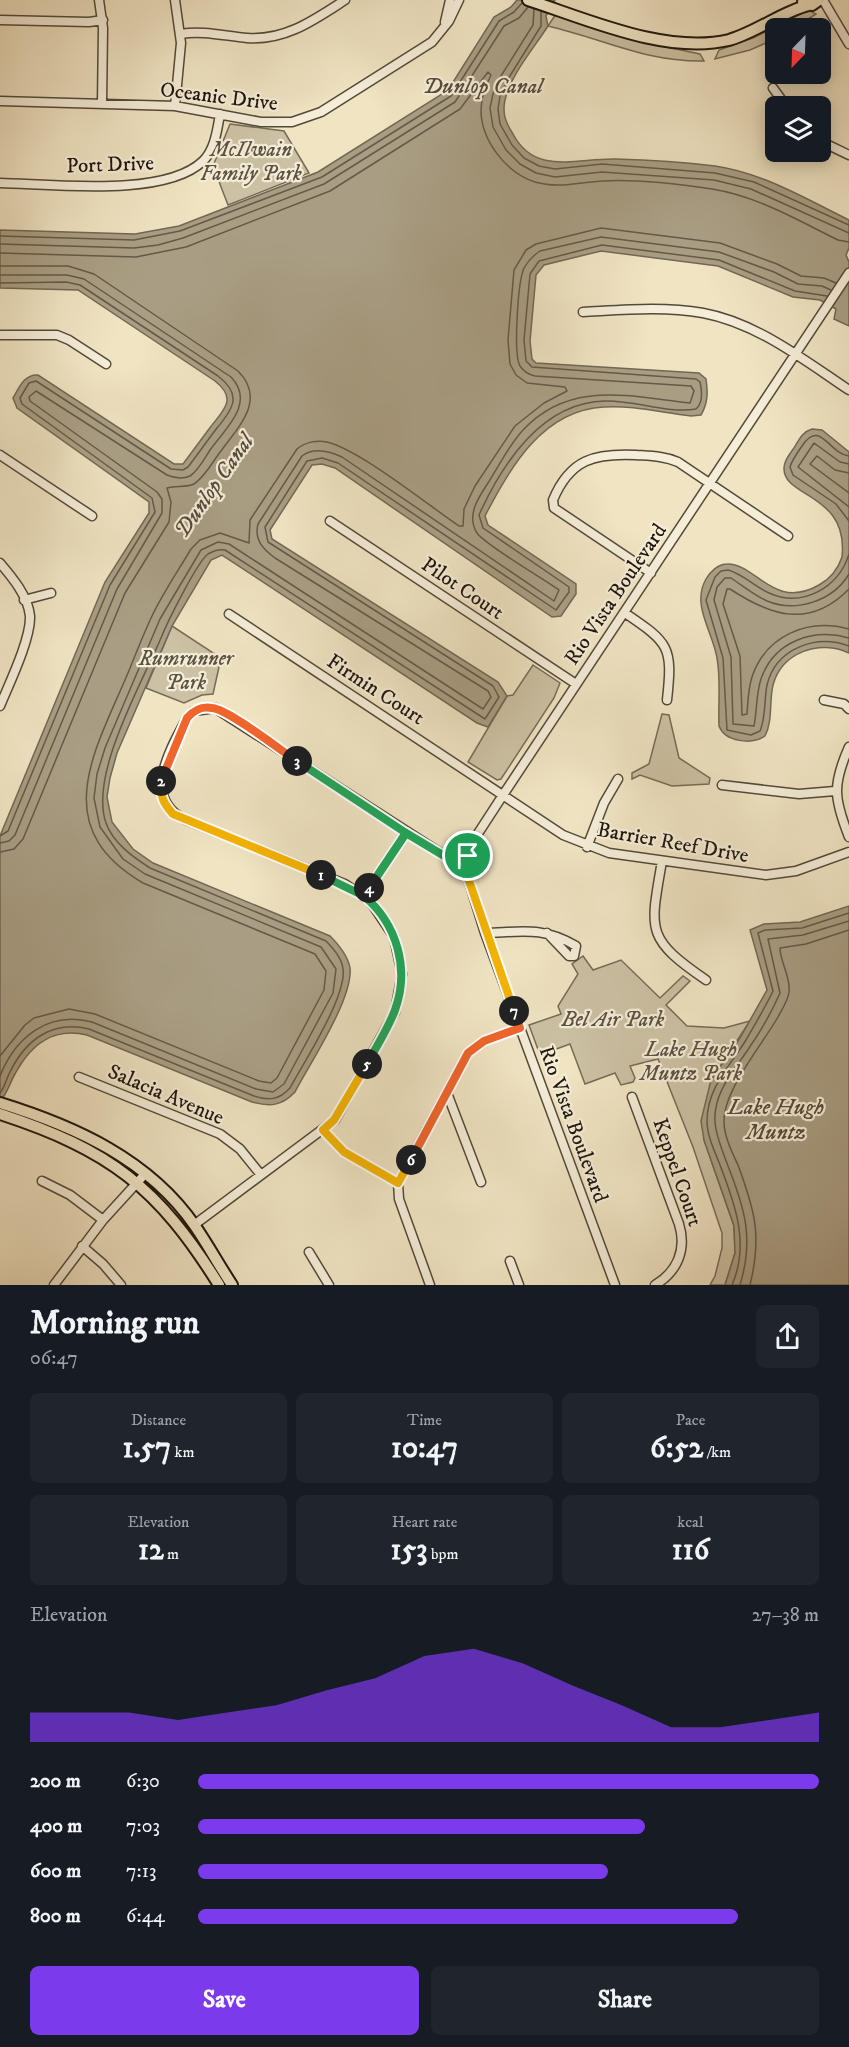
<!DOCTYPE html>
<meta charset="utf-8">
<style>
:root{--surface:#171b24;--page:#20242c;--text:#f1f3f6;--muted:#9ea1a6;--accent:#7c3aed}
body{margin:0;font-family:"IM FELL DW Pica",serif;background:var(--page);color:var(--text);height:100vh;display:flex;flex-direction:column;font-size:22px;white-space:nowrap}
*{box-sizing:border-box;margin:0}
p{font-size:20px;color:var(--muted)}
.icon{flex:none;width:33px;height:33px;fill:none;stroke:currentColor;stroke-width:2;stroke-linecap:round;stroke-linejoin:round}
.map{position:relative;height:1285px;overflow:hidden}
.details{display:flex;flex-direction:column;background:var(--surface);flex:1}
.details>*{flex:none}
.needle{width:39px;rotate:203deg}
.buttons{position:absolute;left:765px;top:18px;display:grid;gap:12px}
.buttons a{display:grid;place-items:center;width:66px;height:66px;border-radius:9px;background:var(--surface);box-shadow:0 3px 15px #0003;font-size:30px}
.pin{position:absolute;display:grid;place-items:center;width:51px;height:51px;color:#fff;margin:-26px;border:3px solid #fff;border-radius:50%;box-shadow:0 2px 6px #0007}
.km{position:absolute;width:30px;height:30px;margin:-15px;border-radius:50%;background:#222;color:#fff;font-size:16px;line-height:30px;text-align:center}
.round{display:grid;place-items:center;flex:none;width:63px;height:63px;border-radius:9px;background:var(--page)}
.overview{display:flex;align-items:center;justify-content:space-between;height:102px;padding:0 30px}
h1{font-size:33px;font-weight:700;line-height:45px}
.stats{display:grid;grid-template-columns:repeat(3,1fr);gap:9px;height:102px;padding:6px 30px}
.stats div{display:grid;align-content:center;border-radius:9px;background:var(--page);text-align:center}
.stats b{font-size:30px;font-weight:700}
.stats small{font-size:16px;font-weight:400}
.stats p{font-size:16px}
.chart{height:168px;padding:12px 30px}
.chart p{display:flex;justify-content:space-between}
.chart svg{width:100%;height:108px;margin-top:6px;fill:var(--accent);opacity:.7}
.primary-button{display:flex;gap:12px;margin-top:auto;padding:12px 30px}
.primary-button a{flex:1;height:69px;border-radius:9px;background:var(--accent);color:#fff;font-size:24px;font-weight:700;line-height:69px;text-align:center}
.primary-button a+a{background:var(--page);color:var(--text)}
ul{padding:0 30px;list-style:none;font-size:20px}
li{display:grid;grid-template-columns:96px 72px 1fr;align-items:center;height:45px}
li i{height:15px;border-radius:8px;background:var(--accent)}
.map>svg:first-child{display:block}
.green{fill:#ccc1a4;stroke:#756c58;stroke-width:1.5}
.water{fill:#a99e84;stroke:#716854;stroke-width:1.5}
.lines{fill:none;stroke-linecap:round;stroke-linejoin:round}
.shore{stroke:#645a48;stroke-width:1.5}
.minor-casing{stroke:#524a39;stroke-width:11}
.major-casing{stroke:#1e160b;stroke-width:14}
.minor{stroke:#f5edd8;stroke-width:8}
.major{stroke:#f0e4c3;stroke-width:10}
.split-1-casing{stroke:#fff;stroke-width:12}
.split-2-casing{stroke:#fff;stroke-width:12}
.split-3-casing{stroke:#fff;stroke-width:12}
.split-4-casing{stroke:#fff;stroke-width:12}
.split-5-casing{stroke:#fff;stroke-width:12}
.split-6-casing{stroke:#fff;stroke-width:12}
.split-7-casing{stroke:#fff;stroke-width:12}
.split-8-casing{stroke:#fff;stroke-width:12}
.split-1{stroke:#22a559;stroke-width:8}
.split-2{stroke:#f5b400;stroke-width:8}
.split-3{stroke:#f0652b;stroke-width:8}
.split-4{stroke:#22a559;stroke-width:8}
.split-5{stroke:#22a559;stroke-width:8}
.split-6{stroke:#f5b400;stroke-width:8}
.split-7{stroke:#f0652b;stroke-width:8}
.split-8{stroke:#f5b400;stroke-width:8}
.labels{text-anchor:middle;stroke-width:4.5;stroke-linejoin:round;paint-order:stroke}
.street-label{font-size:21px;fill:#1e160b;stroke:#f5edd8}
.park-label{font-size:21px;font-style:italic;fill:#5b5241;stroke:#f5edd8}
.water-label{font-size:22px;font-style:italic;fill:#564c3b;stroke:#f5edd8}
</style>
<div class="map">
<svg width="849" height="1285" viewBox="0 0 849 1285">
<rect width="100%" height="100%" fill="#f0e4c3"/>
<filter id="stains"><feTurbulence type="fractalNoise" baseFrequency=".00333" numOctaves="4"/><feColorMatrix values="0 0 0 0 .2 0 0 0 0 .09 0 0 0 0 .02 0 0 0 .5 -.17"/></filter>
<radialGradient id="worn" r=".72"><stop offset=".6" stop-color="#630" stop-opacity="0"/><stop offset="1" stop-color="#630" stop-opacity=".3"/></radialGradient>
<!-- green -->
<path class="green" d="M808,10L816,14L794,28H776L775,39L750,50L715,59L719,50L753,38Z
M556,14L633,40L700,54L704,61C645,62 604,39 548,26Z
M230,124L284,131L309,173L228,205L213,166Z
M172,626L221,658L213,694L202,695L184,703L146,688Z
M533,665L560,683L554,698L501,779L497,780L468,762L507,696L513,695Z
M662,714L669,715L679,758L710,778L709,784L672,786L640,775L632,779V773L649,764Z
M583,956L593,970L621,960L660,998L683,976L690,981L666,1005L687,1026L724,1028L750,1021L711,1080L704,1140L734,1226L735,1253L725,1285H710L715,1276L722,1248V1233L693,1147L658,1059L630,1066L635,1078L633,1082L621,1085L615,1073L585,1084L570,1044L540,1055L529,1025L561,1014L558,1006L578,974L572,964Z"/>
<!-- water -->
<path class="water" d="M517,0H555L546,16L548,26C534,48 511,74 505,100C502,114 506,123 513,134C535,176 577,158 615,159C648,160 682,162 715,166C763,173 806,199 849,220V248L846,255L849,262V326L834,319L836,309L820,300L793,297L718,266L601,251L544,265L536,275L530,341L532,359L536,363L699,373L706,379C708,392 708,403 701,415L691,416C663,413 632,405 604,407C543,410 510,467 485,516L488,525L576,584V594L561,616L552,617L335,468L322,464L312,465L270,530L272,539L498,682L507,696L488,727L477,723L222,555L211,560L172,626L117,753L110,778L107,797L112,822L133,849L153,863L330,936C338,944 348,956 350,968C353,999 310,1063 295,1092C282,1106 270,1107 252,1102L87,1035C53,1027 31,1044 15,1074C9,1084 8,1093 0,1101V836L105,582L149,513V502L17,408L13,398C19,388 24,374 38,375L174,464H183C192,452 200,441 209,429C222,411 239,400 215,381L78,290L0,288V230L135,234L179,226L318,172L439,96L450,87L494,17L511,7Z
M812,429L822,430L849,452V653C820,639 782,652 773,685C769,701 773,721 765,736C752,745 725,742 719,726C718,704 721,679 717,658C713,632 691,605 706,579C710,572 718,564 727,564C756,563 773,611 819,585C830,579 838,569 842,557C849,493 783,498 784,468C784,460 790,454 794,448C799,440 802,432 812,429Z
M849,906V1285H725L735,1253L734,1226L704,1140L701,1121L711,1080L740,1038L767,990L750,930L764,924L800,922Z"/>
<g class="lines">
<!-- shore -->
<path class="shore" d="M534,9L533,25L501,76L493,94L490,108L493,127L506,150L520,164L536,173L555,177L602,172L714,180L751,189L849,233
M541,12V26L508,79L500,96L498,109L500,124L512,145L524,158L539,166L555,169L602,164L715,173L754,182L849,225
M0,236L134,240L180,231L322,177L451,96L499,21L514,12L522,3
M0,244L134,248L158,245L183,238L324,184L455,102L504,26L519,18L528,7
M0,253L136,257L186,247L330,191L460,109L488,72L491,75C486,86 481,97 481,110C481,140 506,173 535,182C559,189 580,182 603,181C638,179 678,184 712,189C757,196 797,220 838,240L849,242
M0,266H68L94,274L238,371C267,400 238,427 221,451C213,461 205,477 194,484C186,488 176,485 167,488L171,502L169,522L125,593L23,839L14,849L0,852
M0,275H67L84,279L231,377C256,403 225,429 210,450C205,458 198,471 190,476C183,479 174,478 167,475L36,391L29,397L30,401L157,492L162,499V513L117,589L15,835L9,841L0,843
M0,283L66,282L80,285L218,376C243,395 233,409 217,428C207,441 198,454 188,467L183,470L171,469L36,381L29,383L20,398L22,404L152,498L155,512L110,585L8,831L0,836
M849,456C829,454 820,418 802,446C797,453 792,460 790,467L793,475L836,504L849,521
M849,464L840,462L814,443L798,467L849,507
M849,473L835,470L817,456L810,464L849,493
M849,554C839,588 802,608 769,593C755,587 743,574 728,570L721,571L715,577L706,600L723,658L727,730L751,735L760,731C766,717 764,700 767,685C776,648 816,634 849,646
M849,574C833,601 796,613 767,601C754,595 743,586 731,578H725L717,587L714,600L731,657L733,724L754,726C757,711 756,694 761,679C774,641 813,628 849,638
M849,589C810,629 771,616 730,589H727L723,604L740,656L742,715L747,714C748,702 748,689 752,677C766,635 808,618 849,629
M0,1056L25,1025L34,1018L69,1009L95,1014L259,1081L271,1083L277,1078L324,990L326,971L315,954L143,883C50,829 92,756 125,680C134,659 142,637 152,616C163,593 178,571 191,549L200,540L220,533L249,543L250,520L297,449C305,442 317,440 327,442C360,450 428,505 459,526H463L464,509L475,486L515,426L544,403L567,391L565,387L527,383L516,375L510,364L508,340L514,270L526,250L536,244L601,228L720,243L777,264L801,276L824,278L836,283
M0,1076C16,1036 49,1011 92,1022L256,1089L273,1092L284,1084L333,993L336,969L321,947L145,874L123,859L100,827L94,798L97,774L105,748L160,619L201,550L218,542L229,544L483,709L491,697L488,691L275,558C263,549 254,540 258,524L302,456C314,447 329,451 342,457L554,601L559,590C544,579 485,545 477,533C466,516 478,498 488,483C499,466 509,445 523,430C570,379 631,397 690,403L694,391L691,386L535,376C530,375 524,372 520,366C513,354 518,281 524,268C528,261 534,255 540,251L601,237L719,252L774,272L798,284L822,286L831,290
M0,1093C5,1087 6,1079 10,1072C26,1039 53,1020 89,1029L254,1096C269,1101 279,1100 290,1088C304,1062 347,996 343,969C342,958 333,948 326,941L150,868C133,857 113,843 106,823C89,775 141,685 161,638C167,623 197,562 208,554C213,551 220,549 225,550L485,719L499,697L493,686L268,542L265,527L307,461L322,458L338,463L556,610L569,592V587L483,528L479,515C502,464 542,402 605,401C635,400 667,414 696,409C703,403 702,391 700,382L696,379L532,367L526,361L524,340L530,274L539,261L602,245L719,260L795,291L827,296
M732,1285C750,1244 735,1204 720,1165C715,1152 707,1136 707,1121C707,1088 730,1066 746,1040C755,1024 765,1008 773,991L758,933L765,930L802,928L849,913
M740,1285C754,1239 745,1209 728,1166C723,1152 716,1137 715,1122C713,1091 736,1069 751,1045C762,1029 772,1011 780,993L768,939L803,935L849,921
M750,1285C762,1236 755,1211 738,1165C732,1152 724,1136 724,1122C723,1091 762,1045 778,1017C782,1009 788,1001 789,992C791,977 780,962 780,948L806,944L849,930"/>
<!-- minor casing -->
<g class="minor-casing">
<path id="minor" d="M99,0L103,28L102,104
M175,0L181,43L175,106
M823,0L849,44
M0,20L89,22L103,20
M445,22L450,0
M181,34C202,30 225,36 247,38C285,41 314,20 345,0
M773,88L786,106
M0,101L175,106L261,122H292L321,112L432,42L449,21L459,0
M820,141L849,155
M0,183C51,184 165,198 203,161C215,149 217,131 220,114
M583,312C622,310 663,306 703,313C757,323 804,360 849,390
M0,335H57L69,340L106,364
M0,455L92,516
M330,521L576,684
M0,563C12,577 28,596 30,616C31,639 9,684 0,706
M651,573L554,508L553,500C570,459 595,453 636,455C651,456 664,456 678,462L788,536
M24,600L51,593
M625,613C669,643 673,646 667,700
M229,614L563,835L609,853L766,875L796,871L849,852
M824,700L844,704L849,709
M849,747C832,785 834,799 849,837
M722,785L799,794L835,791
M587,847L604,803L618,779
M468,856L477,835L503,795L849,273
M662,861C650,931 645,938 706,980
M456,863L461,856L470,858L473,867L466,872
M466,872L485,933L615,1285
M364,895L406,833
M485,933C521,932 543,926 576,946L574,956H569L547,933
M79,1077L220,1134L240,1149L261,1175
M447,1093L481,1182
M632,1097L679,1224C687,1250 677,1272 655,1285
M323,1130L344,1152L398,1183
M42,1181L70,1195L103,1220
M194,1225L335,1120L395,1012L402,974L394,937L370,901L345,884L186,820C141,799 169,751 187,718L194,711L215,708L456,863
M82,1246L103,1264L121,1285
M309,1252L329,1285
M510,1261L519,1285
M54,1285L103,1220L145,1174
M430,1285L399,1199L398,1183L468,1053L484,1041L520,1028"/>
</g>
<!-- major casing -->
<g class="major-casing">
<path id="major" d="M528,0C587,19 666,55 729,40C757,32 781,12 809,5
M803,2L812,5L819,0
M0,1103C74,1126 149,1159 195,1226C208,1245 219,1265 232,1285
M0,1114C110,1150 158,1187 219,1285"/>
</g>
<!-- minor -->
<use href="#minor" class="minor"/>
<!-- major -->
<use href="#major" class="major"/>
</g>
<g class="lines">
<!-- split-1 casing -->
<g class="split-1-casing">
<path id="split-1" d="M321,875L364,896L406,833L456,863L461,856H468"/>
</g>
<!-- split-2 casing -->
<g class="split-2-casing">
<path id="split-2" d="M161,781C160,796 163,803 173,814L321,875"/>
</g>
<!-- split-3 casing -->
<g class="split-3-casing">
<path id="split-3" d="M161,781L187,718C194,710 201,706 212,708C228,709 280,750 297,761"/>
</g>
<!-- split-4 casing -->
<g class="split-4-casing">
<path id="split-4" d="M297,761L406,833L369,888"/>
</g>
<!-- split-5 casing -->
<g class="split-5-casing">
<path id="split-5" d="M367,1064C376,1047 388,1029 395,1010C410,969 397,924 364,896L369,888"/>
</g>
<!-- split-6 casing -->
<g class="split-6-casing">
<path id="split-6" d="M367,1064L334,1120L323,1130L344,1152L398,1183L411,1160"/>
</g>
<!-- split-7 casing -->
<g class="split-7-casing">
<path id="split-7" d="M411,1160L468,1053L484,1041L520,1028L514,1011"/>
</g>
<!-- split-8 casing -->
<g class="split-8-casing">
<path id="split-8" d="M468,856L472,860L473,867L466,872L514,1011"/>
</g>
<!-- split-1 -->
<use href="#split-1" class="split-1"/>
<!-- split-2 -->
<use href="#split-2" class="split-2"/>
<!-- split-3 -->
<use href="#split-3" class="split-3"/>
<!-- split-4 -->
<use href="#split-4" class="split-4"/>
<!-- split-5 -->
<use href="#split-5" class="split-5"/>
<!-- split-6 -->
<use href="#split-6" class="split-6"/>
<!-- split-7 -->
<use href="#split-7" class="split-7"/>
<!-- split-8 -->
<use href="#split-8" class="split-8"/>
</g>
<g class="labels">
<!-- street labels -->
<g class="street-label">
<text transform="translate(219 96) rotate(7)" y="7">Oceanic Drive</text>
<text transform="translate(110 164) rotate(-2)" y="7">Port Drive</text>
<text transform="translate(463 588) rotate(34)" y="7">Pilot Court</text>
<text transform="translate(615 594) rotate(-56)" y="7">Rio Vista Boulevard</text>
<text transform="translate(376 689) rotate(33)" y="7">Firmin Court</text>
<text transform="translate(673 842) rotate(10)" y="7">Barrier Reef Drive</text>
<text transform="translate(166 1094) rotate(23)" y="7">Salacia Avenue</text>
<text transform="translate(574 1124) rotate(70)" y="7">Rio Vista Boulevard</text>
<text transform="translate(678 1172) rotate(71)" y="7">Keppel Court</text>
</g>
<!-- park labels -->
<g class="park-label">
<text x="251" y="156">McIlwain<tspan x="251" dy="24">Family Park</tspan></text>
<text x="186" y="665">Rumrunner<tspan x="186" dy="24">Park</tspan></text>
<text x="613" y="1026">Bel Air Park</text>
<text x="691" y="1056">Lake Hugh<tspan x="691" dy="24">Muntz Park</tspan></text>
</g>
<!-- water labels -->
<g class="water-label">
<text x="483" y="93">Dunlop Canal</text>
<text transform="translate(213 485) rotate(-55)" y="8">Dunlop Canal</text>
<text x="776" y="1114">Lake Hugh<tspan x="776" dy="25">Muntz</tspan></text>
</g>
</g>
<rect width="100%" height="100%" filter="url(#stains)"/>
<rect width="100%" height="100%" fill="url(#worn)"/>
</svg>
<div class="buttons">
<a><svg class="needle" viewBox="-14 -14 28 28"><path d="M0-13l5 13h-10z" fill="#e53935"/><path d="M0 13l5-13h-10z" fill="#9ea1a6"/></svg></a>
<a><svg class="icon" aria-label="layers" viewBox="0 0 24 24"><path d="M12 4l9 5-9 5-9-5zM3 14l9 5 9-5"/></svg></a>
</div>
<div class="pin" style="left:468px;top:856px;background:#1e9e55"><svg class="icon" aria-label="arrive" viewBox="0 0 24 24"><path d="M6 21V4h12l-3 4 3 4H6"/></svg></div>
<b class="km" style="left:321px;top:875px">1</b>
<b class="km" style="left:161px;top:781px">2</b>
<b class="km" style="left:297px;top:761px">3</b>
<b class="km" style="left:369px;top:888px">4</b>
<b class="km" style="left:367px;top:1064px">5</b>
<b class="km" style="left:411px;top:1160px">6</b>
<b class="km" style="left:514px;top:1011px">7</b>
</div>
<section class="details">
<div class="overview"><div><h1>Morning run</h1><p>06:47</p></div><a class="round"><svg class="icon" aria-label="share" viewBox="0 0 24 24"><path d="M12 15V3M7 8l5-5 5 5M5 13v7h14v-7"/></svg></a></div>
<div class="stats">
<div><p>Distance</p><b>1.57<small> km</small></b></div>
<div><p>Time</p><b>10:47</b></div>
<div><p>Pace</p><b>6:52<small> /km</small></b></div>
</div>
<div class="stats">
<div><p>Elevation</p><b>12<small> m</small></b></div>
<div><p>Heart rate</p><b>153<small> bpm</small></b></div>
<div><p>kcal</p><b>116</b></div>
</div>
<div class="chart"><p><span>Elevation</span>27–38 m</p>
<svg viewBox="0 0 160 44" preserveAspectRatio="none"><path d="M0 44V32L10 32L20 32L30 35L40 32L50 29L60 23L70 18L80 9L90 6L100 12L110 21L120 29L130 38L140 38L150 35L160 32V44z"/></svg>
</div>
<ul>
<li><b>200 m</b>6:30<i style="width:100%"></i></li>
<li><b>400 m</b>7:03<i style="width:72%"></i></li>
<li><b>600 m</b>7:13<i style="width:66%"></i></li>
<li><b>800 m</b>6:44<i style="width:87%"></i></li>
</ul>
<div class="primary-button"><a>Save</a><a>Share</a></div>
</section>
